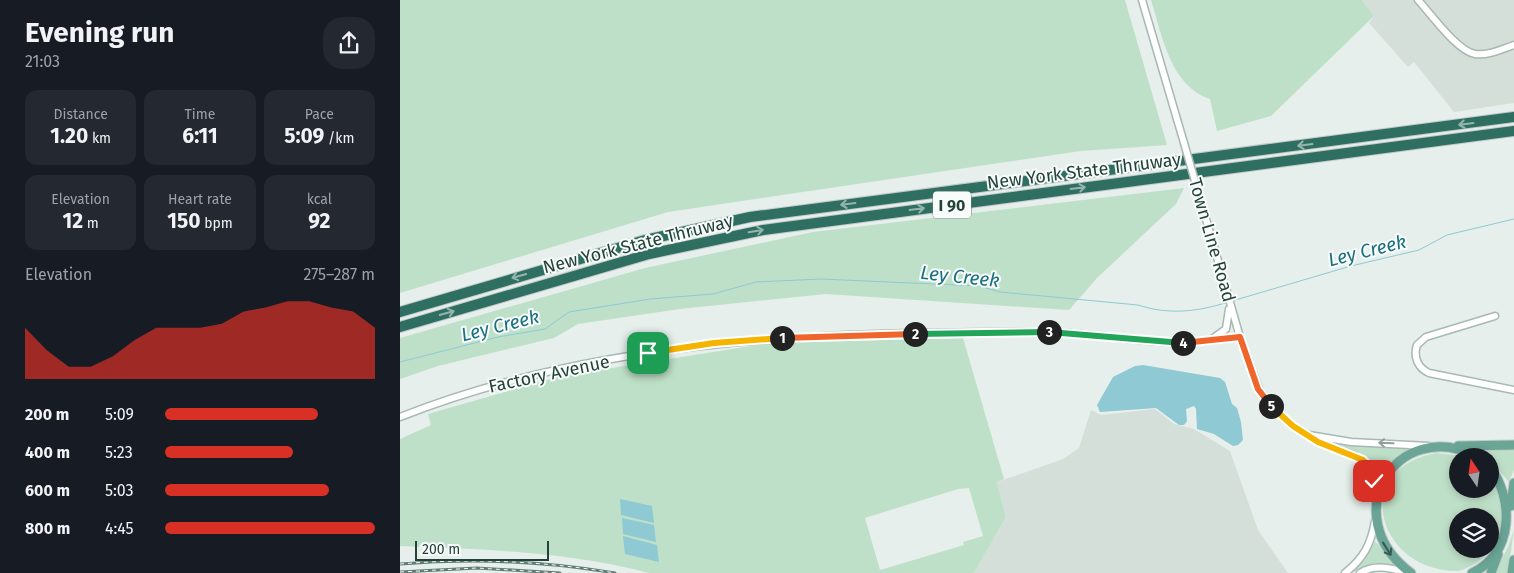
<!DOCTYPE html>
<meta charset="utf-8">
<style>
:root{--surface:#171b24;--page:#242831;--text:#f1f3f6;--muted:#9ea1a6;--accent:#d93025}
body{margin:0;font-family:"Fira Sans",sans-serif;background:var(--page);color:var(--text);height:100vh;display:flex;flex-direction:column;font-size:19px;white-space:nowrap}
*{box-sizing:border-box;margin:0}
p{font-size:16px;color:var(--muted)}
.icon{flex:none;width:28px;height:28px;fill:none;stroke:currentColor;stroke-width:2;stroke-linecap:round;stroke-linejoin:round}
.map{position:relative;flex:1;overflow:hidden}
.side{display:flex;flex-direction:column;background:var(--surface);width:400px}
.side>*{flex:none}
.needle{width:32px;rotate:347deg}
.buttons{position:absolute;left:1049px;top:448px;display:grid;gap:10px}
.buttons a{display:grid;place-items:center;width:50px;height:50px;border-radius:50%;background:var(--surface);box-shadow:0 2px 8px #0003;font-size:25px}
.scale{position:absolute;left:15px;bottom:12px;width:134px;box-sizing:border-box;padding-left:5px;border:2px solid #24423a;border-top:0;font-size:14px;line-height:18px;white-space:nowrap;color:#24423a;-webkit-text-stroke:4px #f7fbf9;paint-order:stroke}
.pin{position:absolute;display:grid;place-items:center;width:42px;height:42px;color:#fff;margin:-21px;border-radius:10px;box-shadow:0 2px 8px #0006}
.km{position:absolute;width:25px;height:25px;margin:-12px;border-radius:50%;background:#222;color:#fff;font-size:14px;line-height:25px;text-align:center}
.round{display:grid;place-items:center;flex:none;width:52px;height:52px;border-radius:20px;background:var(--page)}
.overview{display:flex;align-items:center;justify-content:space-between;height:85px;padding:0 25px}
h1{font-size:28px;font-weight:700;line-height:38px}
.stats{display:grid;grid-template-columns:repeat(3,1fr);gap:8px;height:85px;padding:5px 25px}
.stats div{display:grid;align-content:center;border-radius:12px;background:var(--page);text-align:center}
.stats b{font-size:21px;font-weight:700}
.stats small{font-size:14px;font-weight:400}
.stats p{font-size:14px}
.chart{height:140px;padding:10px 25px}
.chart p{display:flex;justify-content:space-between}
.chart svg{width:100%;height:90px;margin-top:5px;fill:var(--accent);opacity:.7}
ul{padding:0 25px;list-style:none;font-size:16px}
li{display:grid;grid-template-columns:80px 60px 1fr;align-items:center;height:38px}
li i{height:12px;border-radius:6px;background:var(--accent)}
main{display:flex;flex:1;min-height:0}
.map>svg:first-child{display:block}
.built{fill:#d4dfda}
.green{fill:#bfe0c8;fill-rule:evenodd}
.water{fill:#8ec9d4}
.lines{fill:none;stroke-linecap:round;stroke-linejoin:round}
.stream{stroke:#8ec9d4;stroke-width:1}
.minor-casing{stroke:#a8b8b2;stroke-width:9}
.major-casing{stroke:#c2cac8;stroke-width:11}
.highway-casing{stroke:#c2cac8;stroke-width:12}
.minor{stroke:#fff;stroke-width:6}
.major{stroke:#6aa596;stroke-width:9}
.highway{stroke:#2f6f62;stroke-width:10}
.rail-casing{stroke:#5f7d75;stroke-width:3}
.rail{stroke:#f7fbf9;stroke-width:1;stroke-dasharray:4;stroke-linecap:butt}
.minor-bridge-casing{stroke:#a8b8b2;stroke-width:9;stroke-linecap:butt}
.minor-bridge{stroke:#fff;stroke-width:6}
.oneway{stroke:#93b5ae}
.oneway2{stroke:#92a09c}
.oneway3{stroke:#365b51}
.split-1-casing{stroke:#fff;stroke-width:10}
.split-2-casing{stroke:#fff;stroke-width:10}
.split-3-casing{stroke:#fff;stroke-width:10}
.split-4-casing{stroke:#fff;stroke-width:10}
.split-5-casing{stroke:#fff;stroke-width:10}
.split-6-casing{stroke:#fff;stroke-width:10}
.split-1{stroke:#f5b400;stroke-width:6}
.split-2{stroke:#f0652b;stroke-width:6}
.split-3{stroke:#22a559;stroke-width:6}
.split-4{stroke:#22a559;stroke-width:6}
.split-5{stroke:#f0652b;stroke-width:6}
.split-6{stroke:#f5b400;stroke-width:6}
.labels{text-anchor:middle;stroke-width:4;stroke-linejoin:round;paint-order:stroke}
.shield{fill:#f7fbf9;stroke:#637a73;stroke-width:1}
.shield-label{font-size:16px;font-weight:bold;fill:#24423a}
.street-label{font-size:18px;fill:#24423a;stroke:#f7fbf9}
.water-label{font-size:19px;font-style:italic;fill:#1c6f80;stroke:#f7fbf9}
</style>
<main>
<section class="side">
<div class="overview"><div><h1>Evening run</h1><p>21:03</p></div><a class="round"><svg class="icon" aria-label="share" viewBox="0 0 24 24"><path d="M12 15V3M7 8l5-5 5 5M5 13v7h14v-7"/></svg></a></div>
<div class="stats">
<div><p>Distance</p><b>1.20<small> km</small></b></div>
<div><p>Time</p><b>6:11</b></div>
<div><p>Pace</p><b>5:09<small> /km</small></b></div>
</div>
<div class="stats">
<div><p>Elevation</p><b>12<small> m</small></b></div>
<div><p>Heart rate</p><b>150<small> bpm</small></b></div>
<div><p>kcal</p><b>92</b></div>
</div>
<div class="chart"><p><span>Elevation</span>275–287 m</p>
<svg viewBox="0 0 160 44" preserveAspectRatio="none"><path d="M0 44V19L10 30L20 38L30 38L40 33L50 25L60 19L70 19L80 19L90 17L100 11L110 9L120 6L130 6L140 9L150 11L160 19V44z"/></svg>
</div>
<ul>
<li><b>200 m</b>5:09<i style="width:73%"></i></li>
<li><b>400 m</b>5:23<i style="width:61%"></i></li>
<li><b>600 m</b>5:03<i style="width:78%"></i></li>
<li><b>800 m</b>4:45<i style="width:100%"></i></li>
</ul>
</section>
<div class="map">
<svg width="1114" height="573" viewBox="0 0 1114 573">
<rect width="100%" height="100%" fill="#e6efeb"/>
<!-- built -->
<path class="built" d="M962,0H1114V103L1054,112L1014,62L1008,67L969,23L974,16Z
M755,409L774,424L794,429L830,451L858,530L888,573H574L606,517L597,482L663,459L679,448L691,410L701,415Z"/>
<!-- green -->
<path class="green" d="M0,0H725L767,145L681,151L268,212L0,293Z
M751,0H962L974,16L871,116L817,131L810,99C770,86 762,35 751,0Z
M784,188L776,204L697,278L669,310L426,294L280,309L178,324L154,338L38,366L0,379V338L245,268L413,232Z
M563,338L604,479L597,482L606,517L574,573H249C169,552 82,549 0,546V439L31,425L28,414L161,376L370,343ZM569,488L583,536L563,542L564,545L480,570L465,518L558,489Z
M935,444V443L1011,448L989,466L978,486C970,454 966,454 935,444Z
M1069,448H1114V470L1109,482L1090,460V456H1085Z
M1036,453L1062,456H1058V489H1090V476C1104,493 1106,518 1098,537C1091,554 1076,566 1059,571C979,573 947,470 1036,453ZM1058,516H1090V549H1058Z
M1114,529L1108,573H1094L1108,547Z
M975,541L997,566C985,564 974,561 963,567C957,570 955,573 948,573L964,561Z"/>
<!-- water -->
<path class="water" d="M743,365L820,378L825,382L832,404L837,408L841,422L843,440L838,445L833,446L814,434L797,429L796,409L794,406L786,409L787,421L784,425H779L756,408L700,412L697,405L713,377L735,366Z
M220,499L252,506L254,523L221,515Z
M222,518L254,525L256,542L223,534Z
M223,536L257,545L259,562L225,554Z"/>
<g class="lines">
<!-- stream -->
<path class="stream" d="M832,301L951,266L1019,250L1047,235L1114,219
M0,362L98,337L145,329L169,312L250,299L313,294L356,282L421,279L579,286L600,292L738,305C768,315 798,312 828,302"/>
<!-- minor casing -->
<g class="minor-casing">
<path id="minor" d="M742,0L784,143
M1018,0C1031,14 1057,51 1075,54C1088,56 1102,49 1114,45
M797,188L840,337L859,389L870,405L893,426L918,442L954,455L966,462L974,481L976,501
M1095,316L1026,337L1017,345C1013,357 1018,368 1029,373L1114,390
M812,339L826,329L829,309
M0,417C203,337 424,332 640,332C683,332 725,340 768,342C792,343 816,340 840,337
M909,435L951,442L1029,446
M945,573C964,558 971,544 975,521
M960,573C976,563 993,569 1009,573"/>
</g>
<!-- major casing -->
<g class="major-casing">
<path id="major" d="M1058,446L1114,445
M1111,506L1114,483
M1011,573C935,517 996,416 1076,456
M1072,573C1114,554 1114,499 1090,467
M1091,573L1098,554
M1112,573L1114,560"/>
</g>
<!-- highway casing -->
<g class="highway-casing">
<path id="highway" d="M0,312L245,240L350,217L1114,117
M0,327L249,254L363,230L1114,131"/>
</g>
<!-- minor -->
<use href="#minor" class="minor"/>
<!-- major -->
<use href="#major" class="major"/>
<!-- highway -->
<use href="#highway" class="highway"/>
<!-- rail casing -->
<g class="rail-casing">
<path id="rail" d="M0,564C72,558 143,561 215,573
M0,572L77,568L160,573"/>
</g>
<!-- rail -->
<use href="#rail" class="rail"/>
<!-- minor-bridge casing -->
<g class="minor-bridge-casing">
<path id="minor-bridge" d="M784,143L797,188"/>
</g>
<!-- minor-bridge -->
<use href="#minor-bridge" class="minor-bridge"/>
</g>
<!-- one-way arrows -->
<defs><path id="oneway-shaft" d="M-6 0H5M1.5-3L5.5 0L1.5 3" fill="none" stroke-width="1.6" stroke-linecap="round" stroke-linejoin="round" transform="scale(1.25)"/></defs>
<g class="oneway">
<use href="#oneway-shaft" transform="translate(1066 124) rotate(173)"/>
<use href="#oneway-shaft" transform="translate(905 145) rotate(173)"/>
<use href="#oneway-shaft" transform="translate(678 188) rotate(-7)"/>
<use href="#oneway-shaft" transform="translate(448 204) rotate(173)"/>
<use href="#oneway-shaft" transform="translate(517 209) rotate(-7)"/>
<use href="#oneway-shaft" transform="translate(356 231) rotate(-10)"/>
<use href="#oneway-shaft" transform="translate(119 276) rotate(164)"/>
<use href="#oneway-shaft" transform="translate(47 313) rotate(-16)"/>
</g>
<use class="oneway2" href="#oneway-shaft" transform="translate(986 443) rotate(-178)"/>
<use class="oneway3" href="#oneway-shaft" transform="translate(987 549) rotate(58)"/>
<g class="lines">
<!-- split-1 casing -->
<g class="split-1-casing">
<path id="split-1" d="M248,353L314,343L382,338"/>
</g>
<!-- split-2 casing -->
<g class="split-2-casing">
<path id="split-2" d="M382,338L515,334"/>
</g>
<!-- split-3 casing -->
<g class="split-3-casing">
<path id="split-3" d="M515,334L649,332"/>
</g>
<!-- split-4 casing -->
<g class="split-4-casing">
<path id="split-4" d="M649,332L783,343"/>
</g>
<!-- split-5 casing -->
<g class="split-5-casing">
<path id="split-5" d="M783,343L840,337L858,389L871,406"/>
</g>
<!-- split-6 casing -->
<g class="split-6-casing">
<path id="split-6" d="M871,406L893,426L918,442L963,460L968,465L974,481"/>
</g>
<!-- split-1 -->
<use href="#split-1" class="split-1"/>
<!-- split-2 -->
<use href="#split-2" class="split-2"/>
<!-- split-3 -->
<use href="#split-3" class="split-3"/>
<!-- split-4 -->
<use href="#split-4" class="split-4"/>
<!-- split-5 -->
<use href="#split-5" class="split-5"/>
<!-- split-6 -->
<use href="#split-6" class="split-6"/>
</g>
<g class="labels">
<!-- shield labels -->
<rect class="shield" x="533" y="191.5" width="38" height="27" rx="4"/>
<g class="shield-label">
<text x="552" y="211">I 90</text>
</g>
<!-- street labels -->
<g class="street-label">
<text transform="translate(684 171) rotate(-7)" y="6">New York State Thruway</text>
<text transform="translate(812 240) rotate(74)" y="6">Town Line Road</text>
<text transform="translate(238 244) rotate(-14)" y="6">New York State Thruway</text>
<text transform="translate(149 374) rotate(-12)" y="6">Factory Avenue</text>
</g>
<!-- water labels -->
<g class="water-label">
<text transform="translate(967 250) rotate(-14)" y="7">Ley Creek</text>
<text transform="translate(560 276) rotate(6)" y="7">Ley Creek</text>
<text transform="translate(100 325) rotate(-14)" y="7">Ley Creek</text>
</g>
</g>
</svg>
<div class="buttons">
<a><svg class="needle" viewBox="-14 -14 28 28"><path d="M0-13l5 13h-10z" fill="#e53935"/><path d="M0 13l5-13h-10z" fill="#9ea1a6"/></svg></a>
<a><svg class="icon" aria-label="layers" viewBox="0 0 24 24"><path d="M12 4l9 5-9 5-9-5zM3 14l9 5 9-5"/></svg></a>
</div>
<div class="scale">200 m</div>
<div class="pin" style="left:248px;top:353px;background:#1e9e55"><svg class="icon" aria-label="arrive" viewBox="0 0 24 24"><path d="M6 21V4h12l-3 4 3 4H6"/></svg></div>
<div class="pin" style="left:974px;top:481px;background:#d93025"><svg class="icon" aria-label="check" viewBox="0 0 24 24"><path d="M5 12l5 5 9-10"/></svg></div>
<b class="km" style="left:382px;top:338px">1</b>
<b class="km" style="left:515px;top:334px">2</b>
<b class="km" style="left:649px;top:332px">3</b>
<b class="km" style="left:783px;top:343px">4</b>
<b class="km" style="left:871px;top:406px">5</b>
</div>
</main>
